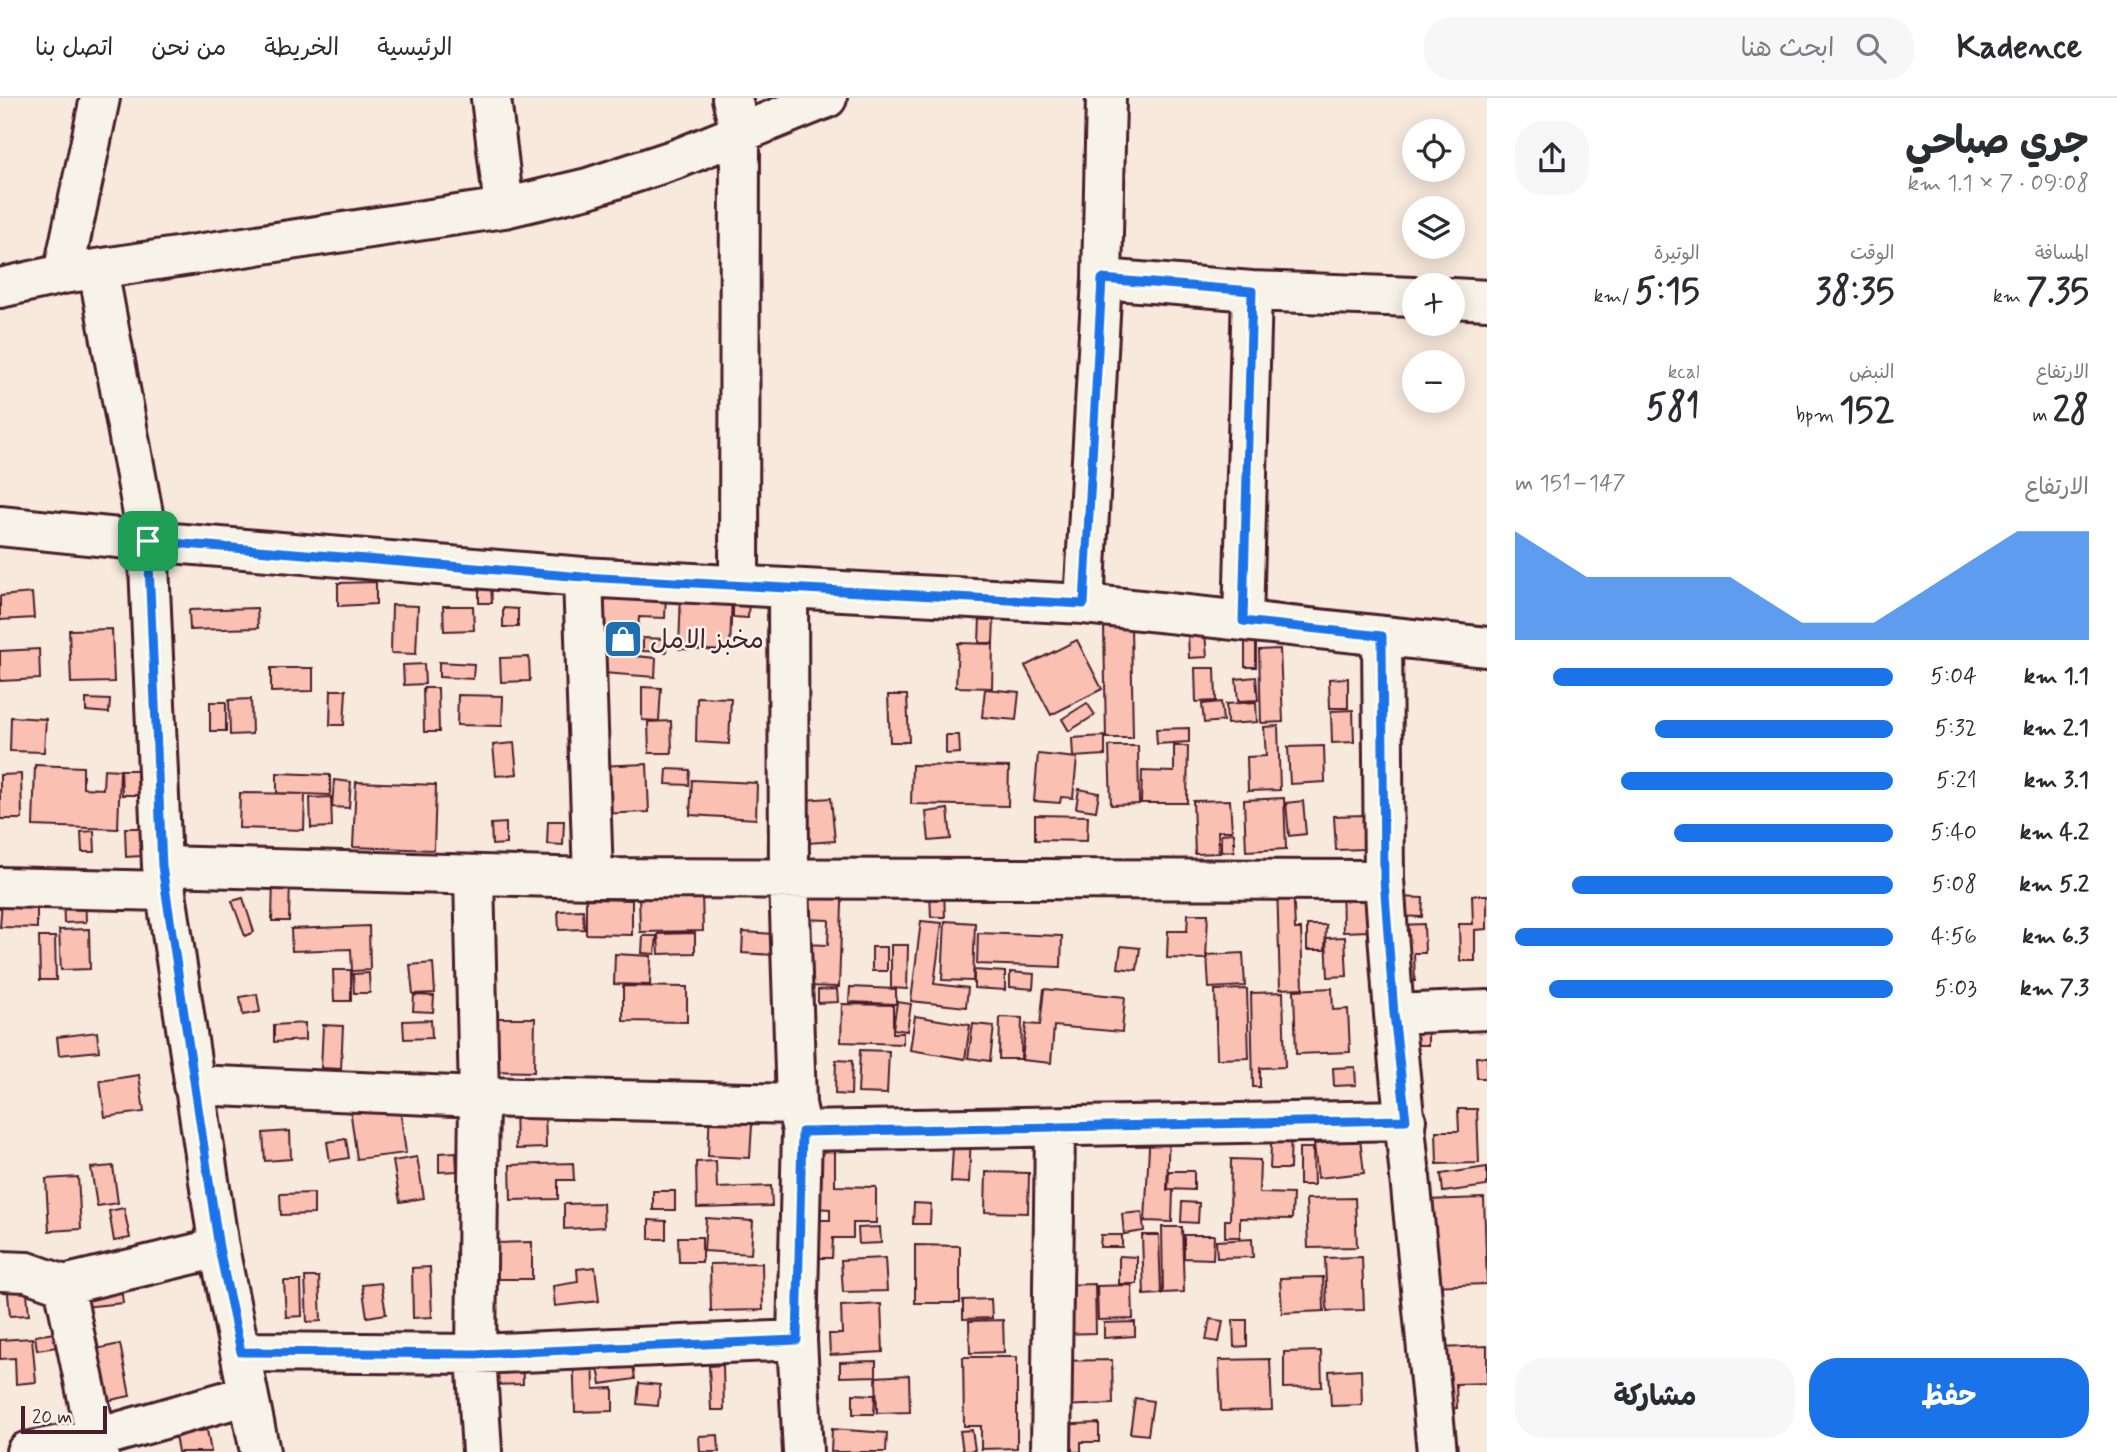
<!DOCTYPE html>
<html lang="ar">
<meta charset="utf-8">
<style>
:root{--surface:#fff;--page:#f7f7f7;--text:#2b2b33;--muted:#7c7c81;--line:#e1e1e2;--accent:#1a73e8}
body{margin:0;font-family:Mynerve,"Playpen Sans Arabic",sans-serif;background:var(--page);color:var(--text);direction:rtl;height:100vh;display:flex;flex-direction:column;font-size:26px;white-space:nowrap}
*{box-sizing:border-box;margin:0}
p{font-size:23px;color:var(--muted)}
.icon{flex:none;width:38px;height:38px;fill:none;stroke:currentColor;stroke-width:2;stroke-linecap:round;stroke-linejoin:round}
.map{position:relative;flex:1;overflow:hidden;direction:ltr}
.side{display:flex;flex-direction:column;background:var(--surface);width:630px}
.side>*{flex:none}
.controls{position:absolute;left:1402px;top:21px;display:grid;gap:14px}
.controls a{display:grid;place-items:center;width:63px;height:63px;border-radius:50%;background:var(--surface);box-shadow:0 4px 18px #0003;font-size:35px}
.scale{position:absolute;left:21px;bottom:18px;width:86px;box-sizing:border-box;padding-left:7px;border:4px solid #4a1f2b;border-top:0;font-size:19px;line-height:24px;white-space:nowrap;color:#4a1f2b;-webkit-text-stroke:5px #f7f3e8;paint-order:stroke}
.pin{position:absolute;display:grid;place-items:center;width:60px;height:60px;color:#fff;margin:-30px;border-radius:14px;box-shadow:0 4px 10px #0006}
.round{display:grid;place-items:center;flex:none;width:74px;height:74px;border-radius:28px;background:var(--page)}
.overview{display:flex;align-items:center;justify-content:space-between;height:119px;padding:0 28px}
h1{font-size:38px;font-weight:700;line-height:52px}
.figures{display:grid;grid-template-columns:repeat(3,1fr);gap:10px;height:119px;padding:7px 28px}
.figures div{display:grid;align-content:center}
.figures b{font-size:35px;font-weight:700}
.figures small{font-size:19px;font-weight:400}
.figures p{font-size:19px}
.chart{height:196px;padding:14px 28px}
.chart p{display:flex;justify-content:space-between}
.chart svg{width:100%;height:126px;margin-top:7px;fill:var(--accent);opacity:.7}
.button{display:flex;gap:14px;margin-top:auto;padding:14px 28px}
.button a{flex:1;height:80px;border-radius:28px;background:var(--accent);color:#fff;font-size:28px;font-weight:700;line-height:80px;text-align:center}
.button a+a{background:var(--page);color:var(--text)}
ul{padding:0 28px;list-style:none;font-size:23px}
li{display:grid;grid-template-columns:112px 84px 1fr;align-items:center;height:52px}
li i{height:18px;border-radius:9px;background:var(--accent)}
header{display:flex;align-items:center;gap:42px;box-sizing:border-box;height:98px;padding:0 35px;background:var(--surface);border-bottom:2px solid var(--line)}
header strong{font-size:33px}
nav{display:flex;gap:38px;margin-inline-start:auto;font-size:24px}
.search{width:490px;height:63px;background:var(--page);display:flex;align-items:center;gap:18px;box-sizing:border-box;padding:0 24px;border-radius:28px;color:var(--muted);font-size:26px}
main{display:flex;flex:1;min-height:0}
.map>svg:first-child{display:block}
.building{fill:#fac1b2;stroke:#4a1f2b;stroke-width:2}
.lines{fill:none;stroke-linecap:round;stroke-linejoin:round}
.minor-casing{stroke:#4a1f2b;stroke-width:44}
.minor{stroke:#f7f3e8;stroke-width:38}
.route-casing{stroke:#fff;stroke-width:14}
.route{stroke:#1a73e8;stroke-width:9}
.labels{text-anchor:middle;stroke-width:5;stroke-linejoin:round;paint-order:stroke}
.poi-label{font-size:26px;fill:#4a1f2b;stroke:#f7f3e8;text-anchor:start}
</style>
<header>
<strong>Kadence</strong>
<div class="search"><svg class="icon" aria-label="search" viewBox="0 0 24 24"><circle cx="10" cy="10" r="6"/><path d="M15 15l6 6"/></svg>ابحث هنا</div>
<nav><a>الرئيسية</a><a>الخريطة</a><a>من نحن</a><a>اتصل بنا</a></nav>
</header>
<main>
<section class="side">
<div class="overview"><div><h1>جري صباحي</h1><p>09:08 · 7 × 1.1 km</p></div><a class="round"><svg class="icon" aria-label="share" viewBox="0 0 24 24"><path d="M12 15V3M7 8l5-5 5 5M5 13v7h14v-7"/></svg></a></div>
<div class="figures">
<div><p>المسافة</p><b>7.35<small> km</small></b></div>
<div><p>الوقت</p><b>38:35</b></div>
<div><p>الوتيرة</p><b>5:15<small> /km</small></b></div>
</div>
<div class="figures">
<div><p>الارتفاع</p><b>28<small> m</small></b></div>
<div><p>النبض</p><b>152<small> bpm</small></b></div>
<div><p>kcal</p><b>581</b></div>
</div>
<div class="chart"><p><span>الارتفاع</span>147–151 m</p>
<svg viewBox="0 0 160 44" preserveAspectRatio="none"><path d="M0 44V6L10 14L20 22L30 22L40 22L50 22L60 22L70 30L80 38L90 38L100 38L110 30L120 22L130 14L140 6L150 6L160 6V44z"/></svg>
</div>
<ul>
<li><b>1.1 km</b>5:04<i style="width:90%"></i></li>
<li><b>2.1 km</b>5:32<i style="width:63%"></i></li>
<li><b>3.1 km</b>5:21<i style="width:72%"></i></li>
<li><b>4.2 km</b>5:40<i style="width:58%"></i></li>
<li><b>5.2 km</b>5:08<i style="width:85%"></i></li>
<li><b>6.3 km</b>4:56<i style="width:100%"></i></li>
<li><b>7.3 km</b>5:03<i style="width:91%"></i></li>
</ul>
<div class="button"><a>حفظ</a><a>مشاركة</a></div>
</section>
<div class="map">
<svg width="1487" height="1354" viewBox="0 0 1487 1354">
<rect width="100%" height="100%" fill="#f8e9dd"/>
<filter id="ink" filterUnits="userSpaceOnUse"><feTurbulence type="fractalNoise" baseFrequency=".0143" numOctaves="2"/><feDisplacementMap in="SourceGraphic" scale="14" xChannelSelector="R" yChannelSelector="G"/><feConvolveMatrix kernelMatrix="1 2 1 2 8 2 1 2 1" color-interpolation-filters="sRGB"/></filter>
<g filter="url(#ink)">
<!-- building -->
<path class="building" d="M479,483H491L492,505H479Z
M376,484V506L338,508V485Z
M596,490L666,494L665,520L639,519L636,558L656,560L655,579L590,574Z
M681,494L732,495L730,553L679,551Z
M32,495L34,520L0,522V498Z
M733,500H749L748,520L733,519Z
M392,507L418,508L416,556L391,555Z
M443,508H473L474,532L444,533Z
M257,510L258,530L190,532L189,512Z
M503,510L518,511V529H503Z
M980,520H994L993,545H979Z
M1104,528H1131L1133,640H1106Z
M112,531L114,584L71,585L69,532Z
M1205,535L1207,559L1189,560L1188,536Z
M643,540L667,541L666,554L643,553Z
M1077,542L1102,591L1051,617L1025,568Z
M1245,543H1256V569H1245Z
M958,545L993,546L992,590L956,589Z
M39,551L40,581L0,583V553Z
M1280,551L1283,624L1261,625L1259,552Z
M529,559L530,583L501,584L500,560Z
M439,564L474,566L473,581L439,579Z
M424,566L425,586L404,587L403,567Z
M271,570H313V593L271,594Z
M1195,570H1215L1216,603L1196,604Z
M1256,579L1258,602L1238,603L1236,581Z
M1348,580V610H1330L1329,581Z
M642,589L661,590L659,623L642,622Z
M423,590H438L439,634H424Z
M985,591L1019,594L1016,622L982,619Z
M331,592H346L344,627H330Z
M458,597L503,598L502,628L457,627Z
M888,597H907L909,644H890Z
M697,599L731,600L729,646L696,644Z
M86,601L110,602L109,615L86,613Z
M251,601L252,636L230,637L229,602Z
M210,604H226V633H210Z
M1221,604L1223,623L1204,625L1202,606Z
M1256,604L1257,624L1227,626L1226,606Z
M1087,605L1095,617L1069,633L1062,621Z
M1353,612L1354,644L1332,645L1331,613Z
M11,619L46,621L44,654L10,653Z
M671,623L672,655H649L648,624Z
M1278,628L1280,692L1248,693L1247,659L1266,658L1264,629Z
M1189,630V644L1157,646L1156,631Z
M946,637H959L960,655L946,656Z
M1105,638V657L1073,659L1072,640Z
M514,645L517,676L496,678L493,647Z
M1109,648H1138L1139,706L1111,707Z
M1174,648H1188L1187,705H1141L1142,673L1174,674Z
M1324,648L1325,684L1290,686L1288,649Z
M1038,656L1077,660L1073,700L1061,699L1060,705L1034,703Z
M647,666L649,714L597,716L595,668Z
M35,667L83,669V690L103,691L104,671L120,672L118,731L33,728Z
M912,667L1009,669L1008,708L911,706Z
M667,671L690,672L689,687L666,686Z
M121,672H137L138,697H122Z
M277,675L330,677V697L277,695Z
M21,676L22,721H0V677Z
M334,682L351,684L349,710L332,709Z
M692,682L757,685L756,721L690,717Z
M356,684L436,687L434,752L353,749Z
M1079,691L1099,695L1096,713L1076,710Z
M240,695L305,696L304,732L239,730Z
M331,699L332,729L311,730L310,700Z
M831,700L835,743L808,745L804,702Z
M1284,700L1286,751L1246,753L1244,702Z
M1230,702L1232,733H1218L1219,755L1195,756L1193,703Z
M1303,703L1306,736L1289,738L1286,705Z
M948,711L951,741L929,743L926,714Z
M1035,717L1088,718L1087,743L1035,742Z
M1363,717L1364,751L1336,752L1334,718Z
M548,723H564L563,747L547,746Z
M506,725V746L492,747L491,726Z
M125,730H140L141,758L126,759Z
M94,733L95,754H82L81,734Z
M1234,735V753L1221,754V736Z
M803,778L843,779L839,889L802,888L803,846L828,847L829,822L801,821Z
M1368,778L1369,833L1343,834L1342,779Z
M273,780H290L289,823H272Z
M1277,784H1293L1295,831H1301L1303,890L1280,891Z
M85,791L86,824L64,825L63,792Z
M930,792H944L945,819H931Z
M702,794L703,833L640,834L639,796Z
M1472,797H1487V831L1475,832V863H1460L1459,826H1473Z
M1396,799L1423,800L1422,819L1395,818Z
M243,800L254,834L245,838L232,803Z
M586,801L632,802V837L586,836Z
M2,802L37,803V830L0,829Z
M583,812L584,831L559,832L558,813Z
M1188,816H1208L1206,861L1167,860L1168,833H1187Z
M921,823L942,825L934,886L968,890L966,909L911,903Z
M945,823L975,825L973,883L942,882Z
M1424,826L1425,855H1414L1415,883H1401L1399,827Z
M1307,827H1326L1325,852H1307Z
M369,828L370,872L352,873L351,851L292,853L291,831Z
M89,831L90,871L61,872L59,832Z
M743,834L775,836L774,857L742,855Z
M695,835V855L659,856L658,836Z
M978,835L1062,838L1061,869L977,866Z
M643,838H657L655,856L642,855Z
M39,839H55L56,882H40Z
M1345,839L1347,878L1328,879L1326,840Z
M891,847H908L907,891L891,890Z
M1121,848L1140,850L1137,872L1118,870Z
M872,849H887V873H872Z
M1243,855L1245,888L1209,890L1207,857Z
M615,856L651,858L650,887L614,886Z
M433,865L435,895L413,896L410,867Z
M333,872H351V903H334Z
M974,872L1005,874V892L974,890Z
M1010,874L1034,876L1033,891L1010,889Z
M369,875L370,895H354L353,876Z
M623,888L687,889V924L623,923Z
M850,889L896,891V906L849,904Z
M1332,890L1333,912L1348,911L1350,954L1296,956L1294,892Z
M837,891L838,904L818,905V892Z
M1044,891L1125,899L1122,934L1054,928L1051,965L1022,962L1026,926L1040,927Z
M1247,891L1249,960L1217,961L1215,892Z
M1283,894L1285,969L1260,970V989H1253L1251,895Z
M257,896L260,914L243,917L240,899Z
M414,897L434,898L433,914L413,913Z
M897,904L911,906L907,933L893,931Z
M842,906L893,907V935H903V946L841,944Z
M1400,917L1428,930V947H1399Z
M915,918L970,927L965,961L910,952Z
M1000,919L1022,920L1021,961H999Z
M488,920H535L534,974L488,973Z
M431,922L432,940L404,941L403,923Z
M305,925V942L274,944V927Z
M973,926L994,928L990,963L968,960Z
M323,927L343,928L341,971L321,970Z
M97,934L99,953L59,957L57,939Z
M860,952L889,953L887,996L858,995Z
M1476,959H1487V980H1477Z
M836,962L852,963L851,997L835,996Z
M1355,969L1356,987L1334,988L1333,970Z
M139,977L144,1014L105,1019L100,983Z
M398,996L406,1055L357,1061L349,1003Z
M545,1004L546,1050L516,1051L515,1005Z
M710,1008L753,1010L750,1060L708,1058Z
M1458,1011H1477L1479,1065L1437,1066L1436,1033H1459Z
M1272,1025H1291L1290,1071H1270Z
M1150,1031L1169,1032L1167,1092H1173L1172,1124L1145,1123Z
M290,1033L291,1061L265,1063L263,1035Z
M954,1033L971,1034L969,1085L951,1084Z
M346,1041L349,1060L330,1063L327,1044Z
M1360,1041L1364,1075L1318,1080L1314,1046Z
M814,1044H835V1088L876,1089V1125H853V1140H833L832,1160H817V1122H830V1111L813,1110Z
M1299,1050H1313L1314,1087H1299Z
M456,1054L457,1073L439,1074V1055Z
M417,1059L424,1100L400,1104L393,1063Z
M1231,1061L1260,1062L1259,1095L1293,1096L1292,1121L1240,1120V1139H1225V1122H1230Z
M716,1063L717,1090L771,1088L772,1108L697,1110L696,1064Z
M573,1065L574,1082H558V1101L511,1102L510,1067Z
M113,1068L118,1105L97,1108L91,1070Z
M1487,1069V1088L1443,1094L1441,1076Z
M1169,1073H1194V1092L1168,1091Z
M986,1074L1029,1075L1028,1115L985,1114Z
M78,1079L81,1131L49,1133L46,1081Z
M653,1093H675V1112H653Z
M314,1095V1116L281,1117L280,1096Z
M1355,1100L1357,1149L1308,1150L1306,1101Z
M1484,1100L1487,1186L1428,1188L1425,1102Z
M1182,1104L1199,1105L1198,1125L1181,1124Z
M603,1105L604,1129L564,1131V1106Z
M914,1105L931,1106L930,1126H913Z
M124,1110L130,1140L114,1143L109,1113Z
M1142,1114L1144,1133L1124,1136L1122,1116Z
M706,1120L753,1123L751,1156L704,1153Z
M649,1122L666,1123V1141H649Z
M880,1129L881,1145L859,1146L858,1130Z
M1162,1129H1182L1184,1194L1163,1195Z
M1101,1137H1122V1149H1100Z
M1142,1137H1159L1161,1196L1144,1197Z
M1184,1137H1214L1213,1161L1184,1160Z
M678,1139H702V1164H679Z
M1252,1141L1253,1159L1217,1160L1216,1143Z
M532,1144V1181H496L495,1145Z
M915,1147L960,1148V1205H915Z
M1119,1158L1137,1159V1186H1119Z
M1362,1159L1364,1212L1327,1213L1325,1160Z
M885,1160L887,1193L843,1194L841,1162Z
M762,1165L763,1212L711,1213L710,1166Z
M430,1169L432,1219L413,1220L412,1170Z
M595,1169L599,1203L555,1208L553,1188L578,1184L577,1171Z
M119,1172L123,1205L83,1209L79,1176Z
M305,1179H319L321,1223L307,1224Z
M1323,1179L1324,1213L1282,1215L1280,1180Z
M284,1183H301L302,1218L286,1219Z
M26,1184L29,1217L10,1218L7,1185Z
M381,1185L386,1216L367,1219L362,1187Z
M1095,1186L1096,1235L1060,1236L1059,1187Z
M1132,1187L1133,1221L1098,1222L1097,1188Z
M991,1201L992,1220L963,1221V1202Z
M881,1206L883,1254L830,1257L829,1236H842L841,1208Z
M1210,1221L1223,1223L1219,1244L1206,1242Z
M1003,1222L1004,1254L970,1255L969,1223Z
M1233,1222H1247V1248L1234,1249Z
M1135,1224V1238L1104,1240V1225Z
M55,1235L57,1249L37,1252L35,1238Z
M32,1240L36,1284L16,1286L15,1260L0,1261V1242Z
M120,1246L130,1298L101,1304L91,1252Z
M1487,1248V1285L1456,1286L1457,1310L1443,1311L1440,1250Z
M573,1251H593L594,1291L613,1290V1313L575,1314Z
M1321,1253L1322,1289L1284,1290V1254Z
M522,1255L523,1286L489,1287L488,1256Z
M963,1259H1017V1350L981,1351V1328H964Z
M632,1260L635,1281L601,1286L597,1264Z
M1270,1261L1272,1312L1221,1313L1219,1262Z
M1112,1262L1113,1306L1058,1308L1057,1263Z
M876,1263V1278L840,1279V1264Z
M723,1267L724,1312H711L709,1268Z
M1361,1271L1362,1307L1331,1308L1329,1273Z
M909,1277L910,1314L877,1315L876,1279Z
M639,1285L660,1287L658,1308L637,1306Z
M853,1296L875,1297L874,1316H853Z
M1135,1300L1153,1303L1148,1337L1130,1335Z
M1099,1325V1344H1081V1354H1052V1327Z
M832,1331L887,1335L886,1354H831Z
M207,1332L211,1354H178L175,1337Z
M972,1332L975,1352L963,1354L960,1333Z
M718,1337L719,1354H700L699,1338Z"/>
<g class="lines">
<!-- minor casing -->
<g class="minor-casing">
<path id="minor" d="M491,0L504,110
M732,0L740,35L739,487
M98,171L148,443L162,768L219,1150L260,1354
M63,176L100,0
M1102,181L1252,193L1414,199
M0,190L63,176L504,110L588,90L679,60L827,0
M1452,200L1487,202
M0,428L148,443L583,479L1084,506L1487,549
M583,479L593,780
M788,491L789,781L796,1006L802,1033L797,1242L803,1354
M1084,506L1102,181L1106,0
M1243,523L1252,193
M1382,538L1384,782L1394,916L1437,1354
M162,768L593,780L1384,782
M474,778L479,999L476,1256L482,1354
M0,789L166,793
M1394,916L1487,912
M193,987L479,999L796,1006
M802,1033L1406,1022
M0,1173L27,1174L64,1187L219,1150
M64,1187L99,1354
M241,1254L476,1256L797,1242
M26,1354L97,1340L248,1297
M1051,1354L1055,1030"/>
</g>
<!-- minor -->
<use href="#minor" class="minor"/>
</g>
</g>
<g class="lines" filter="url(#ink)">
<!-- route casing -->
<g class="route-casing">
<path id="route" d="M1102,181L1252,193L1243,523L1382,538L1384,782L1394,916L1406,1022L802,1034L797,1242L476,1256L241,1254L219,1150L162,768L148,443L583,479L1084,506Z"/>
</g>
<!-- route -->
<use href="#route" class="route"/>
</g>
<!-- icons -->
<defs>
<g id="shop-square" transform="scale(2.0125)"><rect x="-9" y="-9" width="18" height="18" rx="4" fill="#1f6fb2" stroke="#f7f3e8"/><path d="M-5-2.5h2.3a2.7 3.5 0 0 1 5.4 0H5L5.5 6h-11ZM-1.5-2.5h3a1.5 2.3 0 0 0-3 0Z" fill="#fff"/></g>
</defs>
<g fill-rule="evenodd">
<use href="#shop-square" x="623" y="541"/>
</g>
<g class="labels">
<!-- poi labels -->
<g class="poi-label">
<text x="650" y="550">مخبز الامل</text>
</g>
</g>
</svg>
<div class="controls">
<a><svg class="icon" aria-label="locate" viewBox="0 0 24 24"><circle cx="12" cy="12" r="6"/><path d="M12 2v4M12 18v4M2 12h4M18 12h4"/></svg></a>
<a><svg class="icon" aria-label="layers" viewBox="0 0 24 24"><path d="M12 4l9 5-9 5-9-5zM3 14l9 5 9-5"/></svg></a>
<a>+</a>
<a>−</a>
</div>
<div class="scale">20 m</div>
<div class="pin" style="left:148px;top:443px;background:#1e9e55"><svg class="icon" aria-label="arrive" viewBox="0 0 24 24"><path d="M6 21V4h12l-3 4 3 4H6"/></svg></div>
</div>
</main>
